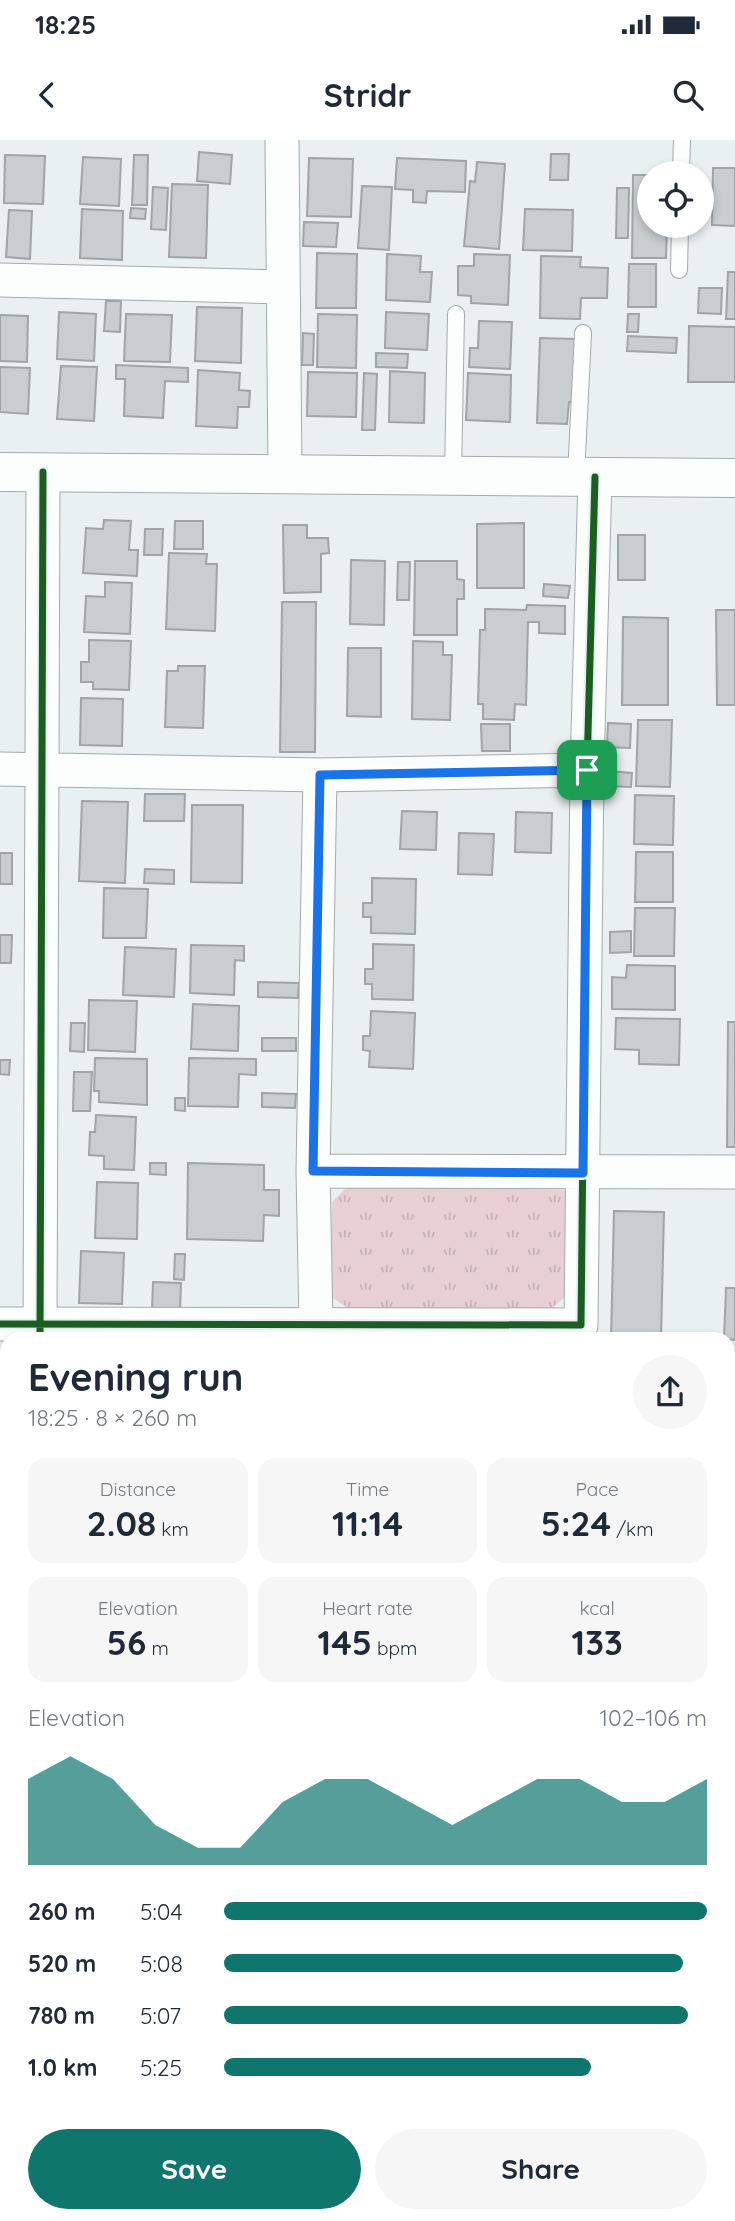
<!DOCTYPE html>
<meta charset="utf-8">
<style>
:root{--surface:#fff;--page:#f6f6f7;--text:#1f2937;--muted:#747a83;--accent:#0f766e}
body{margin:0;font-family:Quicksand,sans-serif;background:var(--page);color:var(--text);height:100vh;display:flex;flex-direction:column;font-size:26px;white-space:nowrap}
*{box-sizing:border-box;margin:0}
p{font-size:23px;color:var(--muted)}
.icon{flex:none;width:38px;height:38px;fill:none;stroke:currentColor;stroke-width:2;stroke-linecap:round;stroke-linejoin:round}
.map{position:relative;flex:1;overflow:hidden}
.panel{position:absolute;left:0px;top:1192px;width:735px;height:891px;display:flex;flex-direction:column;background:var(--surface);border-radius:21px 21px 0 0;box-shadow:0 4px 10px #0003}
.panel>*{flex:none}
.buttons{position:absolute;left:637px;top:21px;display:grid;gap:14px}
.buttons a{display:grid;place-items:center;width:77px;height:77px;border-radius:50%;background:var(--surface);box-shadow:0 4px 10px #0003;font-size:35px}
.pin{position:absolute;display:grid;place-items:center;width:60px;height:60px;color:#fff;margin:-30px;border-radius:14px;box-shadow:0 4px 10px #0006}
.round{display:grid;place-items:center;flex:none;width:74px;height:74px;border-radius:37px;background:var(--page)}
.headline{display:flex;align-items:center;justify-content:space-between;height:119px;padding:0 28px}
h1{font-size:38px;font-weight:700;line-height:52px}
.figures{display:grid;grid-template-columns:repeat(3,1fr);gap:10px;height:119px;padding:7px 28px}
.figures div{display:grid;align-content:center;border-radius:18px;background:var(--page);text-align:center}
.figures b{font-size:35px;font-weight:700}
.figures small{font-size:19px;font-weight:400}
.figures p{font-size:19px}
.chart{height:196px;padding:14px 28px}
.chart p{display:flex;justify-content:space-between}
.chart svg{width:100%;height:126px;margin-top:7px;fill:var(--accent);opacity:.7}
.action{display:flex;gap:14px;margin-top:auto;padding:14px 28px}
.action a{flex:1;height:80px;border-radius:42px;background:var(--accent);color:#fff;font-size:28px;font-weight:700;line-height:80px;text-align:center}
.action a+a{background:var(--page);color:var(--text)}
ul{padding:0 28px;list-style:none;font-size:23px}
li{display:grid;grid-template-columns:112px 84px 1fr;align-items:center;height:52px}
li i{height:18px;border-radius:9px;background:var(--accent)}
.status{display:flex;justify-content:space-between;align-items:center;height:49px;padding:0 35px;background:var(--surface);direction:ltr}
.status svg{height:19px;fill:currentColor}
header{display:flex;justify-content:space-between;align-items:center;height:91px;padding:0 28px;background:var(--surface);font-size:32px;font-weight:700}
.map>svg:first-child{display:block}
.built{fill:#d5e3e9}
.green{fill:#e7cfd5}
.park{fill:url(#park-tufts)}
.building{fill:#c8cdcf;stroke:#9fa4a6;stroke-width:2}
.lines{fill:none;stroke-linecap:round;stroke-linejoin:round}
.service-casing{stroke:#a4aaab;stroke-width:18}
.minor-casing{stroke:#a4aaab;stroke-width:35}
.tertiary-casing{stroke:#a4aaab;stroke-width:40}
.service{stroke:#fcfdfd;stroke-width:16}
.minor{stroke:#fcfdfd;stroke-width:33}
.tertiary{stroke:#fcfdfd;stroke-width:38}
.cycleway-casing{stroke:#e5f1f6;stroke-width:11}
.cycleway{stroke:#1b5e20;stroke-width:7}
.route-casing{stroke:#fff;stroke-width:14}
.route{stroke:#1a73e8;stroke-width:9}
</style>
<div class="status"><b>18:25</b><svg viewBox="0 0 49 12"><path d="M0 12V9h3v3zM5 12V6h3v6zM10 12V3h3v9zM15 12V0h3v12zM26 1h20v11H26zM47 4h2v5h-2z"/></svg></div>
<header><svg class="icon" aria-label="back" viewBox="0 0 24 24"><path d="M15 5l-7 7 7 7"/></svg>Stridr<svg class="icon" aria-label="search" viewBox="0 0 24 24"><circle cx="10" cy="10" r="6"/><path d="M15 15l6 6"/></svg></header>
<div class="map">
<svg width="735" height="2081" viewBox="0 0 735 2081">
<defs>
<pattern id="park-tufts" width="24" height="20" patternUnits="userSpaceOnUse" patternTransform="scale(1.75)"><rect width="24" height="20" fill="#e7cfd5"/><path d="M3 7l-1-3M5 7V3M7 7l1-3M15 17l-1-3M17 17v-4M19 17l1-3" fill="none" stroke="#c6b1b7"/></pattern>
</defs>
<rect width="100%" height="100%" fill="#e9f0f2"/>
<!-- built -->
<path class="built" d="M728,1290H735V1592H729L728,1632Z"/>
<!-- green -->
<path class="green" d="M728,1315H735V1541H728Z"/>
<!-- park -->
<path class="park" d="M348,1046L573,1050L570,1153L547,1172L351,1170L330,1156L332,1062Z
M0,2038H7V2076H347V2081H0Z"/>
<!-- building -->
<path class="building" d="M199,12L232,15L230,44L197,41Z
M551,14H569L568,40H550Z
M5,15L45,16L43,64L4,63Z
M134,15H148L147,65H132Z
M83,17L121,19L119,66L80,64Z
M309,18L353,19L351,77L307,76Z
M397,18L466,21L465,52L427,51L426,63L413,62V50L395,49Z
M477,22L505,24L499,109L464,106L470,41L475,42Z
M713,28H735V86L712,85Z
M633,35H649V86H667L666,118H632Z
M172,44L208,45L206,118L169,117Z
M362,46L392,47L389,110L358,108Z
M153,47L168,48L166,90L151,89Z
M617,48H629L628,98H616Z
M131,68L146,69L145,79L130,78Z
M82,69L123,71L122,120L80,118Z
M525,69L573,70L572,111L523,110Z
M9,70L32,71L30,119L6,117Z
M304,82L338,83L336,107L303,106Z
M317,113L357,114L356,168H316Z
M387,114L421,116L420,132H432L430,162L386,160Z
M474,114L510,115L508,165L471,163V156L458,155V126H474Z
M541,116L581,117L580,127L608,128L607,158H581L580,179L540,178Z
M629,124H656V167H628Z
M728,132H735V179H726Z
M699,148H722L721,174L698,173Z
M106,161H121L120,192L104,191Z
M197,167L242,168L241,223L195,221Z
M59,172L96,174L94,221L57,219Z
M386,172L429,174L427,210L385,208Z
M126,174L172,175L170,222L124,221Z
M318,174L357,175L356,228L317,227Z
M628,174H639L638,192H627Z
M0,175L28,176L27,222L0,221Z
M479,181L512,182L510,229L469,227L470,208H478Z
M689,186L735,187V242H688Z
M303,193L314,194L313,225H302Z
M628,196L677,198L676,213L627,211Z
M540,198L576,199L574,262H569L567,284L537,283Z
M376,213L408,214L407,228L376,227Z
M116,225L188,228V242L165,241L163,278L124,276L125,239H116Z
M61,226L97,227L94,281L57,279Z
M0,227L30,228L28,274L0,272Z
M198,230L240,233L239,250L250,251L249,267H238L237,288L196,286Z
M390,231L425,233L424,283L389,282Z
M308,232L357,233L356,277L307,276Z
M364,233L377,234L375,290H362Z
M468,233L511,235L510,282L466,280Z
M104,380L131,381L129,410H138L137,436L83,433L86,388L103,389Z
M175,381H203V409H174Z
M524,383V448H477V384Z
M283,385H307V398H328L329,413L321,414V452L284,453Z
M145,389H163L162,415H144Z
M618,395H645V440H618Z
M169,413L207,414L206,424H217L215,491L166,489Z
M351,420L385,421L384,485L350,484Z
M415,421H457V439L464,440V459H457V495H414Z
M398,422H410L409,460H397Z
M105,442L132,443L130,494L84,492L86,456L105,457Z
M544,444L570,446L568,458L543,456Z
M282,462H316L315,612H280Z
M527,465L565,466V494L539,493V482H528L526,565L515,564L514,580L483,579V564H478L480,490H485V469L526,470Z
M716,470H735V565H717Z
M623,477L668,478V565H622Z
M89,500L131,501L129,550L93,549V542H81V522H89Z
M413,501L443,502V515H452L450,580L412,579Z
M348,508H381V577L347,576Z
M178,526H205L203,588L165,587L167,531H178Z
M81,558L123,559L122,606L80,605Z
M638,580H672L670,647L636,646Z
M608,583L631,584L630,608L607,607Z
M481,584H510V611H482Z
M609,631L632,633L631,647L608,646Z
M145,654H185L184,681H144Z
M635,655L674,656L673,705L634,704Z
M82,661L128,662L125,743L79,741Z
M192,665H243L242,743L191,742Z
M402,671L437,672L436,710L400,709Z
M516,672L552,673L551,713L515,712Z
M459,693L494,694L492,735L458,734Z
M636,712H673V762H635Z
M0,713H12V744H0Z
M145,729L174,730V744L144,743Z
M372,738L416,739L415,794L371,793V777H363V763H372Z
M104,748L148,749L146,798H103Z
M635,768H675L674,816H634Z
M631,791V812L610,813V792Z
M0,795H12L11,823H0Z
M373,804L414,805L413,860L372,859V844H365V829H373Z
M191,805L244,806V821L235,820L234,855L190,853Z
M125,807L176,809L174,857L123,855Z
M627,825L675,826V870L612,869V837L626,838Z
M258,842L299,843L298,858L258,857Z
M89,860L137,861L135,912L88,910Z
M193,864L239,866L238,911L191,909Z
M371,871L415,873L413,929L369,927L370,911L363,910V896H370Z
M616,878L680,879L679,925L639,924V910L615,909Z
M728,882H735V1007H727Z
M71,883H85L84,912L70,911Z
M262,898H296V911H262Z
M95,918L147,919V965L99,962V951H94Z
M189,918L256,919V935L239,934L238,967L188,966Z
M0,920H10L9,935L0,934Z
M74,932H92L90,971H73Z
M262,953L296,954L295,968L262,967Z
M175,958H185V971L175,970Z
M96,975L136,977L134,1030L104,1029V1016L89,1015L90,992H95Z
M150,1023H166V1035L150,1034Z
M188,1023L264,1025V1050H279V1076L264,1075L263,1101L187,1099Z
M97,1042L138,1043L137,1099L95,1098Z
M614,1071L664,1072L661,1199H611Z
M81,1111L124,1113L122,1164L79,1163Z
M175,1114H185L184,1140L174,1139Z
M153,1142L181,1143L180,1171L152,1170Z
M726,1148H735V1200L724,1199Z
M728,1210H735V1276H732V1266H728Z
M0,1317H6L7,1377H0Z
M0,1394H7V1440L0,1439Z
M0,1445L7,1446V1506H0Z
M0,1557H7V1608H0Z
M0,1613H7V1652H0Z
M0,1669H7V1716L0,1715Z
M0,1722H7V1765H0Z
M733,1736H735V1804H732Z
M0,1777H7V1829H0Z
M0,1848H7V1886H0Z
M0,1892H7V1938H0Z
M0,1945H7L6,1996H0Z
M390,2076H481V2079L390,2078Z
M499,2076H549V2081H499Z
M555,2076H583V2081H555Z
M624,2076H724V2081H624Z"/>
<g class="lines">
<!-- service casing -->
<g class="service-casing">
<path id="service" d="M681,33L682,0
M679,130L680,86
M453,335L456,174
M576,336L583,193"/>
</g>
<!-- minor casing -->
<g class="minor-casing">
<path id="minor" d="M282,0L285,333
M0,140L282,147
M0,629L320,635L587,630
M313,1031L735,1032
M0,1184L581,1185L587,630L595,337
M316,1184L313,1031L320,635
M40,1199L43,332
M0,1300H7
M0,1532L7,1533
M728,1824H735
M0,2016H7
M603,2076V2081
M365,2081V2076"/>
</g>
<!-- tertiary casing -->
<g class="tertiary-casing">
<path id="tertiary" d="M0,332L735,338"/>
</g>
<!-- service -->
<use href="#service" class="service"/>
<!-- minor -->
<use href="#minor" class="minor"/>
<!-- tertiary -->
<use href="#tertiary" class="tertiary"/>
<!-- cycleway casing -->
<g class="cycleway-casing">
<path id="cycleway" d="M0,1184L581,1185L587,630L595,337
M40,1199L43,332"/>
</g>
<!-- cycleway -->
<use href="#cycleway" class="cycleway"/>
</g>
<g class="lines">
<!-- route casing -->
<g class="route-casing">
<path id="route" d="M587,630L583,1033L313,1031L320,635Z"/>
</g>
<!-- route -->
<use href="#route" class="route"/>
</g>
</svg>
<div class="buttons">
<a><svg class="icon" aria-label="locate" viewBox="0 0 24 24"><circle cx="12" cy="12" r="6"/><path d="M12 2v4M12 18v4M2 12h4M18 12h4"/></svg></a>
</div>
<div class="pin" style="left:587px;top:630px;background:#1e9e55"><svg class="icon" aria-label="arrive" viewBox="0 0 24 24"><path d="M6 21V4h12l-3 4 3 4H6"/></svg></div>
<section class="panel">
<div class="headline"><div><h1>Evening run</h1><p>18:25 · 8 × 260 m</p></div><a class="round"><svg class="icon" aria-label="share" viewBox="0 0 24 24"><path d="M12 15V3M7 8l5-5 5 5M5 13v7h14v-7"/></svg></a></div>
<div class="figures">
<div><p>Distance</p><b>2.08<small> km</small></b></div>
<div><p>Time</p><b>11:14</b></div>
<div><p>Pace</p><b>5:24<small> /km</small></b></div>
</div>
<div class="figures">
<div><p>Elevation</p><b>56<small> m</small></b></div>
<div><p>Heart rate</p><b>145<small> bpm</small></b></div>
<div><p>kcal</p><b>133</b></div>
</div>
<div class="chart"><p><span>Elevation</span>102–106 m</p>
<svg viewBox="0 0 160 44" preserveAspectRatio="none"><path d="M0 44V14L10 6L20 14L30 30L40 38L50 38L60 22L70 14L80 14L90 22L100 30L110 22L120 14L130 14L140 22L150 22L160 14V44z"/></svg>
</div>
<ul>
<li><b>260 m</b>5:04<i style="width:100%"></i></li>
<li><b>520 m</b>5:08<i style="width:95%"></i></li>
<li><b>780 m</b>5:07<i style="width:96%"></i></li>
<li><b>1.0 km</b>5:25<i style="width:76%"></i></li>
</ul>
<div class="action"><a>Save</a><a>Share</a></div>
</section>
</div>
